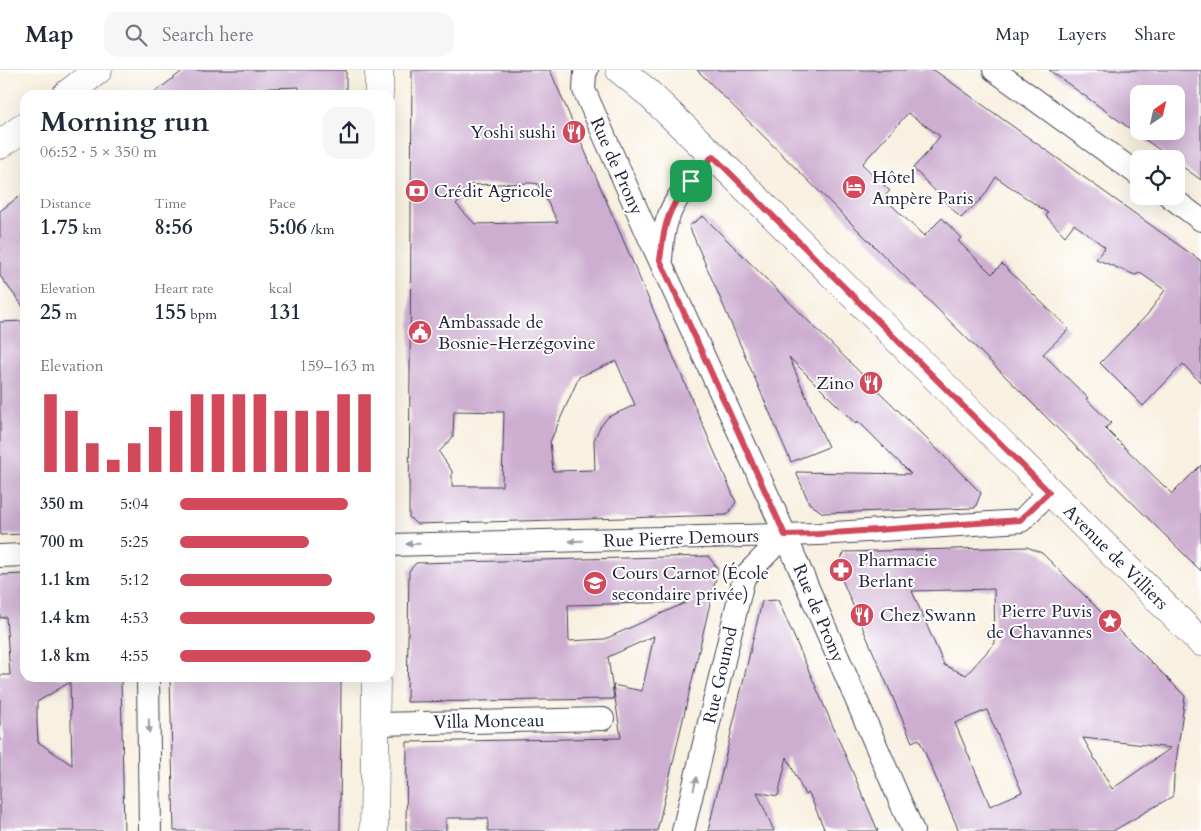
<!DOCTYPE html>
<meta charset="utf-8">
<style>
:root{--surface:#fff;--page:#f6f6f7;--text:#1f2937;--muted:#747a83;--line:#e0e1e3;--accent:#d1495b}
body{margin:0;font-family:Cardo,serif;background:var(--page);color:var(--text);height:100vh;display:flex;flex-direction:column;font-size:19px;white-space:nowrap}
*{box-sizing:border-box;margin:0}
p{font-size:16px;color:var(--muted)}
.icon{flex:none;width:28px;height:28px;fill:none;stroke:currentColor;stroke-width:2;stroke-linecap:round;stroke-linejoin:round}
.map{position:relative;flex:1;overflow:hidden}
.side{position:absolute;left:20px;top:20px;width:375px;height:592px;display:flex;flex-direction:column;background:var(--surface);border-radius:15px;box-shadow:0 5px 20px #0002}
.side>*{flex:none}
.needle{width:32px;rotate:34deg}
.fabs{position:absolute;left:1130px;top:15px;display:grid;gap:10px}
.fabs a{display:grid;place-items:center;width:55px;height:55px;border-radius:10px;background:var(--surface);box-shadow:0 5px 20px #0002;font-size:25px}
.pin{position:absolute;display:grid;place-items:center;width:42px;height:42px;color:#fff;margin:-21px;border-radius:10px;box-shadow:0 2px 8px #0006}
.round{display:grid;place-items:center;flex:none;width:52px;height:52px;border-radius:15px;background:var(--page)}
.headline{display:flex;align-items:center;justify-content:space-between;height:85px;padding:0 20px}
h1{font-size:28px;font-weight:800;line-height:38px}
.stats{display:grid;grid-template-columns:repeat(3,1fr);gap:8px;height:85px;padding:5px 20px}
.stats div{display:grid;align-content:center}
.stats b{font-size:21px;font-weight:800}
.stats small{font-size:14px;font-weight:400}
.stats p{font-size:14px}
.chart{height:140px;padding:10px 20px}
.chart p{display:flex;justify-content:space-between}
.chart svg{width:100%;height:90px;margin-top:5px;stroke:var(--accent);stroke-width:6}
ul{padding:0 20px;list-style:none;font-size:16px}
li{display:grid;grid-template-columns:80px 60px 1fr;align-items:center;height:38px}
li i{height:12px;border-radius:6px;background:var(--accent)}
header{display:flex;align-items:center;gap:30px;box-sizing:border-box;height:70px;padding:0 25px;background:var(--surface);border-bottom:1px solid var(--line)}
header strong{font-size:24px}
nav{display:flex;gap:28px;margin-inline-start:auto;font-size:18px}
.search{width:350px;height:45px;background:var(--page);display:flex;align-items:center;gap:12px;box-sizing:border-box;padding:0 18px;border-radius:15px;color:var(--muted);font-size:19px}
.map>svg:first-child{display:block}
.building{fill:#cdaed1;fill-rule:evenodd}
.lines{fill:none;stroke-linecap:round;stroke-linejoin:round}
.street-casing{stroke:#424154;stroke-width:24}
.secondary-casing{stroke:#424154;stroke-width:29}
.street{stroke:#fff;stroke-width:22}
.secondary{stroke:#fff;stroke-width:28}
.oneway{fill:#9c9ca7}
.route-casing{stroke:#fff;stroke-width:10}
.route{stroke:#d1495b;stroke-width:6}
.labels{text-anchor:middle;stroke-width:4;stroke-linejoin:round;paint-order:stroke}
.poi-label{font-size:18px;fill:#22223b;stroke:#fff;text-anchor:start}
.street-label{font-size:18px;fill:#22223b;stroke:#fff}
</style>
<header>
<strong>Map</strong>
<div class="search"><svg class="icon" aria-label="search" viewBox="0 0 24 24"><circle cx="10" cy="10" r="6"/><path d="M15 15l6 6"/></svg>Search here</div>
<nav><a>Map</a><a>Layers</a><a>Share</a></nav>
</header>
<div class="map">
<svg width="1201" height="761" viewBox="0 0 1201 761">
<rect width="100%" height="100%" fill="#fff"/>
<filter id="ink" filterUnits="userSpaceOnUse"><feTurbulence type="fractalNoise" baseFrequency=".02" numOctaves="2"/><feDisplacementMap in="SourceGraphic" scale="10" xChannelSelector="R" yChannelSelector="G"/><feConvolveMatrix kernelMatrix="1 2 1 2 8 2 1 2 1" color-interpolation-filters="sRGB"/></filter>
<filter id="wash" filterUnits="userSpaceOnUse"><feTurbulence type="fractalNoise" baseFrequency=".0096" numOctaves="4" result="noise"/><feDisplacementMap in="SourceGraphic" scale="20" xChannelSelector="R" yChannelSelector="G"/><feGaussianBlur stdDeviation="1.12" result="paint"/><feColorMatrix in="noise" values="0 0 0 0 0 0 0 0 0 0 0 0 0 0 0 0 0 1.4 0 .05"/><feComposite in="paint" operator="in"/></filter>
<g filter="url(#wash)">
<rect width="100%" height="100%" fill="#f8f0e0"/>
<g id="blocks">
<!-- building -->
<path class="building" d="M184,0H346V25H300L299,17L246,19V25H151Z
M412,0H550L736,432L727,445L416,454L409,447ZM532,113L538,114L558,152L475,154L456,134L468,124L467,115ZM616,291L635,335L608,347L600,357L594,370L595,400L553,401L550,372L579,307ZM454,341L504,342L502,416H452V401L439,382L453,367Z
M697,0H934L1201,191V313L1183,294L1143,336L1100,293L1147,245L1165,220L1140,203L1135,205L1096,189L1105,177L1074,154L1065,166L1046,146L1048,143L996,107L984,126L961,148L913,98L926,84L940,66L908,43L862,94L890,121L883,127L924,166L942,148L961,168L958,171L992,204L1002,194L1069,259L1043,284L1088,328L1086,329L1111,353L1105,358L1172,424L1201,395V501Z
M1049,0H1201V110L1176,92V89H1172ZM1139,24H1176V61H1139Z
M25,122V239L0,206V141Z
M703,146L981,423L975,438L823,443L809,433L796,402L911,404L858,351L856,354L789,287L828,377L791,392L689,156Z
M25,251V464L0,465V252Z
M1027,477L1042,483L1185,626L1174,707L1173,726L1113,761H959L919,669L912,672L836,496L845,482ZM994,519L995,573L966,605L944,595L912,521ZM987,640L1022,722L990,736L955,653ZM1083,668L1171,678L1112,719Z
M708,486L718,499L657,761H488V748H446V761H406L407,672L621,668L613,615L642,621L654,566L608,587L614,629L407,632L409,501L416,493ZM687,532L605,569L569,571L568,535Z
M25,504V608H121L124,761H0V605H10L6,547L0,548V505ZM70,612L71,652L72,695L38,672L37,653V632Z
M778,530L822,631L878,761H825L809,723L805,725L787,687L778,726L757,722L774,761H708L762,531Z
M170,608H341L340,761H174Z"/>
</g>
</g>
<g filter="url(#ink)">
<use href="#blocks" fill-opacity="0" stroke="#424154" stroke-width="1"/>
<g class="lines">
<!-- street casing -->
<g class="street-casing">
<path id="street" d="M587,0L585,3L584,20L648,165L770,430L913,761
M994,0L1139,105
M1169,126L1201,150
M661,190C662,176 663,161 668,148C676,124 697,104 713,85
M390,475L819,464L1021,451L1049,422
M0,486L25,485
M148,608L150,761
M376,654L603,649
M683,761L744,507L785,465"/>
</g>
<!-- secondary casing -->
<g class="secondary-casing">
<path id="secondary" d="M620,0L647,22L730,102L1201,572
M66,25L98,0
M379,25V0
M0,75L25,56
M374,761L376,608"/>
</g>
<!-- street -->
<use href="#street" class="street"/>
<!-- secondary -->
<use href="#secondary" class="secondary"/>
</g>
<!-- one-way arrows -->
<defs><path id="oneway-solid" d="M-6-.8H1V-3.2L6.5 0L1 3.2V.8H-6Z" transform="scale(1.25)"/></defs>
<g class="oneway">
<use href="#oneway-solid" transform="translate(576 471) rotate(179)"/>
<use href="#oneway-solid" transform="translate(413 474) rotate(179)"/>
<use href="#oneway-solid" transform="translate(149 656) rotate(89)"/>
<use href="#oneway-solid" transform="translate(695 714) rotate(-77)"/>
</g>
</g>
<g class="lines" filter="url(#ink)">
<!-- route casing -->
<g class="route-casing">
<path id="route" d="M713,86L1049,422L1020,450L819,464L785,465L660,190C662,176 663,161 668,148C676,124 697,104 713,86Z"/>
</g>
<!-- route -->
<use href="#route" class="route"/>
</g>
<!-- icons -->
<defs>
<g id="restaurant-disc" transform="scale(1.25)"><circle r="9.5" fill="#d1495b" stroke="#fff"/><path d="M-5-6h1v4h1v-4h1v4h1v-4h1v5L-1.5 .5V6h-2V.5L-5-1ZM5-6V6H3V1.5H1.5Q1.5-4 5-6Z" fill="#fff"/></g>
<g id="hotel-disc" transform="scale(1.25)"><circle r="9.5" fill="#d1495b" stroke="#fff"/><path d="M-6-4.5h1.5V1H6V5H4.5V3h-9V5H-6ZM-4 0a1.8 1.8 0 1 1 3.6 0ZM.5 0V-2.5h3Q6-2.5 6 0Z" fill="#fff"/></g>
<g id="bank-disc" transform="scale(1.25)"><circle r="9.5" fill="#d1495b" stroke="#fff"/><path d="M-6-4H6V4H-6ZM0-2.3a2.3 2.3 0 1 0 0 4.6a2.3 2.3 0 1 0 0-4.6Z" fill="#fff"/></g>
<g id="civic-disc" transform="scale(1.25)"><circle r="9.5" fill="#d1495b" stroke="#fff"/><path d="M-.6-6.5H3V-4.5H.6V-3L4-1V1h2V6H-6V1h2V-1L-.6-3ZM-1.2 2.5V6h2.4V2.5Z" fill="#fff"/></g>
<g id="pharmacy-disc" transform="scale(1.25)"><circle r="9.5" fill="#d1495b" stroke="#fff"/><path d="M-2-6h4v4h4v4h-4v4h-4v-4h-4v-4h4Z" fill="#fff"/></g>
<g id="school-disc" transform="scale(1.25)"><circle r="9.5" fill="#d1495b" stroke="#fff"/><path d="M0-5L7-2L0 1L-7-2ZM-4 1L0 2.5L4 1V4Q0 6-4 4Z" fill="#fff"/></g>
<g id="sight-disc" transform="scale(1.25)"><circle r="9.5" fill="#d1495b" stroke="#fff"/><path d="M0-6L1.8-2.2L6-1.7L2.9 1.2L3.7 5.4L0 3.3L-3.7 5.4L-2.9 1.2L-6-1.7L-1.8-2.2Z" fill="#fff"/></g>
</defs>
<g fill-rule="evenodd">
<use href="#restaurant-disc" x="574" y="62"/>
<use href="#hotel-disc" x="854" y="117"/>
<use href="#bank-disc" x="417" y="121"/>
<use href="#civic-disc" x="420" y="262"/>
<use href="#restaurant-disc" x="871" y="313"/>
<use href="#pharmacy-disc" x="841" y="500"/>
<use href="#school-disc" x="595" y="513"/>
<use href="#restaurant-disc" x="862" y="545"/>
<use href="#sight-disc" x="1110" y="551"/>
</g>
<g class="labels">
<!-- poi labels -->
<g class="poi-label">
<text x="556" y="68" text-anchor="end">Yoshi sushi</text>
<text x="872" y="113">Hôtel<tspan x="872" dy="21">Ampère Paris</tspan></text>
<text x="434" y="127">Crédit Agricole</text>
<text x="438" y="258">Ambassade de<tspan x="438" dy="21">Bosnie-Herzégovine</tspan></text>
<text x="854" y="319" text-anchor="end">Zino</text>
<text x="858" y="496">Pharmacie<tspan x="858" dy="21">Berlant</tspan></text>
<text x="612" y="509">Cours Carnot (École<tspan x="612" dy="21">secondaire privée)</tspan></text>
<text x="1092" y="547" text-anchor="end">Pierre Puvis<tspan x="1092" dy="21">de Chavannes</tspan></text>
<text x="880" y="551">Chez Swann</text>
</g>
<!-- street labels -->
<g class="street-label">
<text transform="translate(617 96) rotate(66)" y="6">Rue de Prony</text>
<text transform="translate(681 468) rotate(-2)" y="6">Rue Pierre Demours</text>
<text transform="translate(1116 487) rotate(45)" y="6">Avenue de Villiers</text>
<text transform="translate(819 543) rotate(67)" y="6">Rue de Prony</text>
<text transform="translate(720 605) rotate(-77)" y="6">Rue Gounod</text>
<text transform="translate(489 651) rotate(-1)" y="6">Villa Monceau</text>
</g>
</g>
</svg>
<div class="fabs">
<a><svg class="needle" viewBox="-14 -14 28 28"><path d="M0-13l5 13h-10z" fill="#e53935"/><path d="M0 13l5-13h-10z" fill="#747a83"/></svg></a>
<a><svg class="icon" aria-label="locate" viewBox="0 0 24 24"><circle cx="12" cy="12" r="6"/><path d="M12 2v4M12 18v4M2 12h4M18 12h4"/></svg></a>
</div>
<div class="pin" style="left:691px;top:111px;background:#1e9e55"><svg class="icon" aria-label="arrive" viewBox="0 0 24 24"><path d="M6 21V4h12l-3 4 3 4H6"/></svg></div>
<section class="side">
<div class="headline"><div><h1>Morning run</h1><p>06:52 · 5 × 350 m</p></div><a class="round"><svg class="icon" aria-label="share" viewBox="0 0 24 24"><path d="M12 15V3M7 8l5-5 5 5M5 13v7h14v-7"/></svg></a></div>
<div class="stats">
<div><p>Distance</p><b>1.75<small> km</small></b></div>
<div><p>Time</p><b>8:56</b></div>
<div><p>Pace</p><b>5:06<small> /km</small></b></div>
</div>
<div class="stats">
<div><p>Elevation</p><b>25<small> m</small></b></div>
<div><p>Heart rate</p><b>155<small> bpm</small></b></div>
<div><p>kcal</p><b>131</b></div>
</div>
<div class="chart"><p><span>Elevation</span>159–163 m</p>
<svg viewBox="0 0 160 44" preserveAspectRatio="none"><path d="M5 44V6M15 44V14M25 44V30M35 44V38M45 44V30M55 44V22M65 44V14M75 44V6M85 44V6M95 44V6M105 44V6M115 44V14M125 44V14M135 44V14M145 44V6M155 44V6"/></svg>
</div>
<ul>
<li><b>350 m</b>5:04<i style="width:86%"></i></li>
<li><b>700 m</b>5:25<i style="width:66%"></i></li>
<li><b>1.1 km</b>5:12<i style="width:78%"></i></li>
<li><b>1.4 km</b>4:53<i style="width:100%"></i></li>
<li><b>1.8 km</b>4:55<i style="width:98%"></i></li>
</ul>
</section>
</div>
